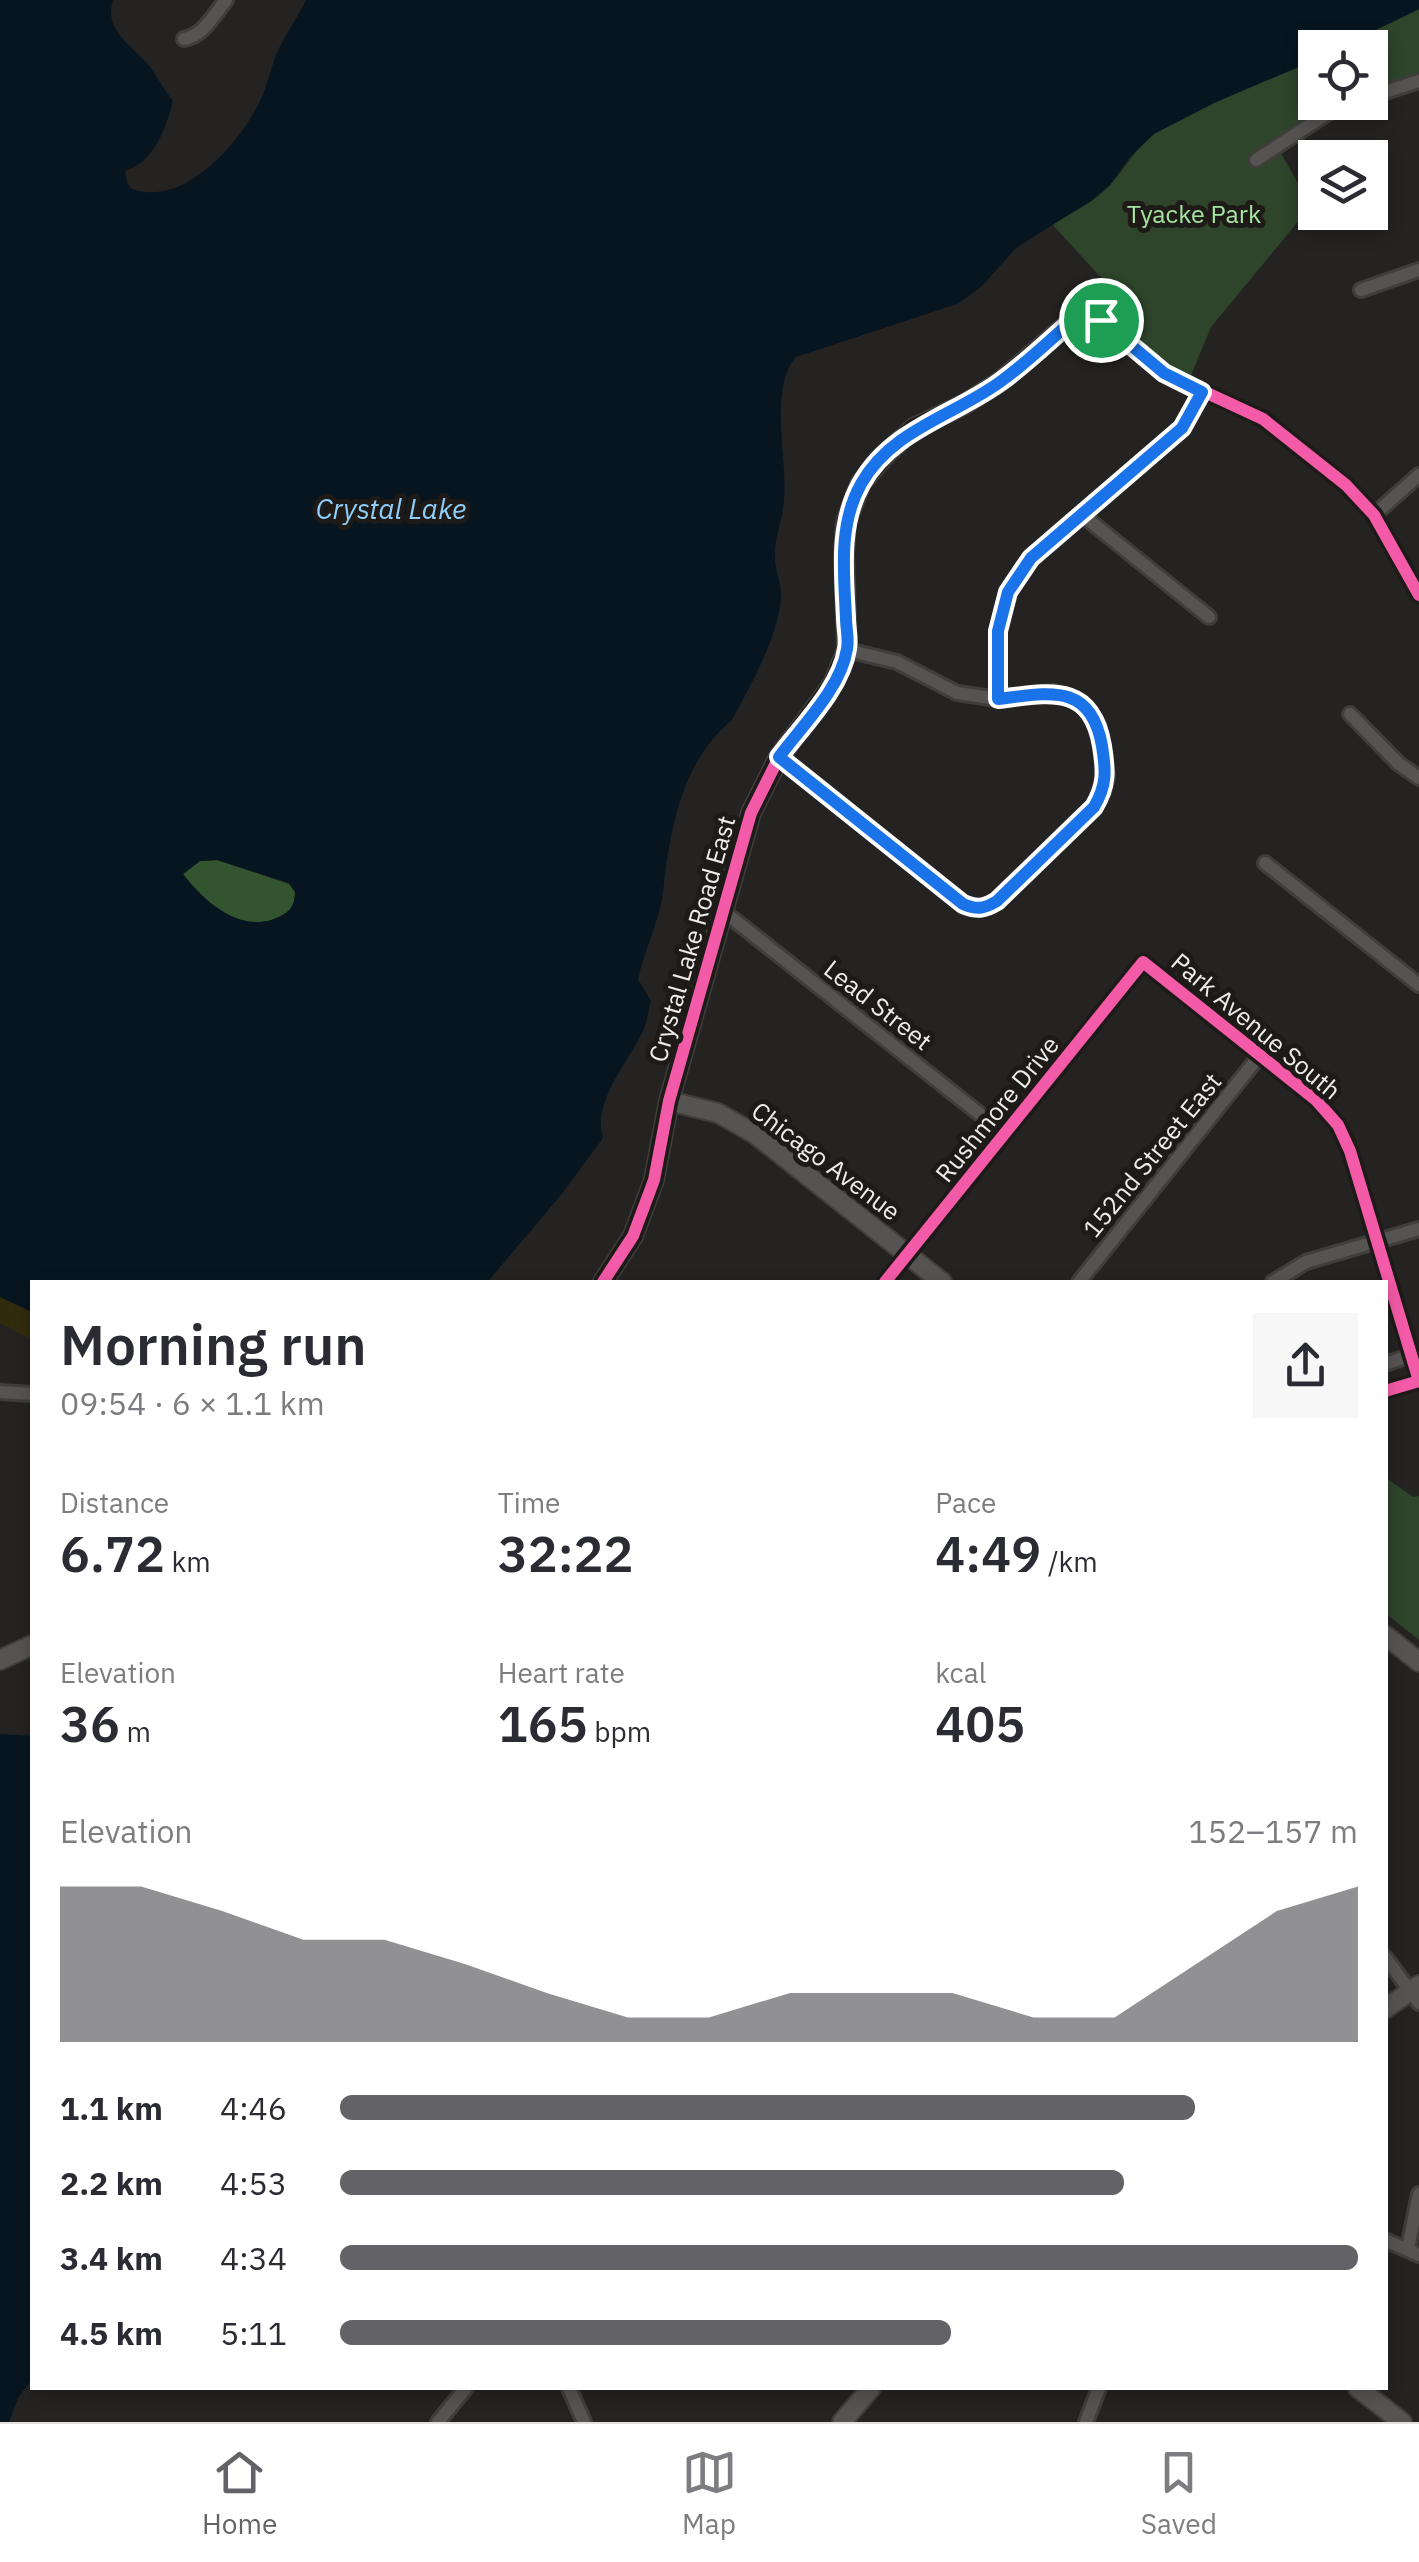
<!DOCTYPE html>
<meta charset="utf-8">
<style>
:root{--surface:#fff;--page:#f7f7f7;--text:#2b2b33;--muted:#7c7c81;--line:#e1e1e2;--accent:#636266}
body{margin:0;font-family:"IBM Plex Sans",sans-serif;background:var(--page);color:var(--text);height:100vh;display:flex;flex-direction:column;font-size:38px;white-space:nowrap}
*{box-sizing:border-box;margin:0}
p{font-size:32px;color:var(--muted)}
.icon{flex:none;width:55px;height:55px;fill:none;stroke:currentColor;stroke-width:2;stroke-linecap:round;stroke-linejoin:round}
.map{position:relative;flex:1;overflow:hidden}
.panel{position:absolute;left:30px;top:1280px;width:1358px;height:1110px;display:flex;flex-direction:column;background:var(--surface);border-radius:0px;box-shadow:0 5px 15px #0003}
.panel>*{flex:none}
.buttons{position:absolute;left:1298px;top:30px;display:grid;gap:20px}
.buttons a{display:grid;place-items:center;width:90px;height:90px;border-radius:0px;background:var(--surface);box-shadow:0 5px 15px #0003;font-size:50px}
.pin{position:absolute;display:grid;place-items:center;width:85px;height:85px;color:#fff;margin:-42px;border:5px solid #fff;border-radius:50%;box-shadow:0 2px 10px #0007}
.round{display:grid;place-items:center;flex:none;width:105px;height:105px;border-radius:0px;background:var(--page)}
.overview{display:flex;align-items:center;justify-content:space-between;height:170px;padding:0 30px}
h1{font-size:55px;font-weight:600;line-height:75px}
.figures{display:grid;grid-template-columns:repeat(3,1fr);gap:15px;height:170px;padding:10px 30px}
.figures div{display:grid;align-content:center}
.figures b{font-size:50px;font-weight:600}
.figures small{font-size:28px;font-weight:400}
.figures p{font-size:28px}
.chart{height:280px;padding:20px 30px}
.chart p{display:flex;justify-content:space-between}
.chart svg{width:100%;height:180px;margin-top:10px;fill:var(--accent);opacity:.7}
ul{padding:0 30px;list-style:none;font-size:32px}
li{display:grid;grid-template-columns:160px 120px 1fr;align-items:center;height:75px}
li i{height:25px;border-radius:12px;background:var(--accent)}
.dock{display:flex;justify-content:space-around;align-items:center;height:140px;border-top:2px solid var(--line);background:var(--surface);font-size:28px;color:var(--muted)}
.dock a{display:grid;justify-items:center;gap:5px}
.dock .current{color:var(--accent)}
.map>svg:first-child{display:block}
.green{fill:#2e442b}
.forest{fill:#32542f}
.sand{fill:#312a0d}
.water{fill:#06151f;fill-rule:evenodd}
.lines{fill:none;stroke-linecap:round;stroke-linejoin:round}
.street-casing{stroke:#3f3e3b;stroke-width:18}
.secondary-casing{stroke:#3f3e3b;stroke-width:22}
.street{stroke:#555452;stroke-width:12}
.secondary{stroke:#555452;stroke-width:18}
.cycleway-casing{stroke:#1d1a17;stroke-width:19}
.cycleway{stroke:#f35aa7;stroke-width:12}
.route-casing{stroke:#fff;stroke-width:20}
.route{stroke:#1a73e8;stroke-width:12}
.labels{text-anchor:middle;stroke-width:10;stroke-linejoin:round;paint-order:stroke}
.park-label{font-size:25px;fill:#a5e4a0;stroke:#1d1a17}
.street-label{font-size:25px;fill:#eeedea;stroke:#1d1a17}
.water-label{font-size:28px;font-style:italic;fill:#8dcffa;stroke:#1d1a17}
</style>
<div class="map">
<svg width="1419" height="2422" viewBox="0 0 1419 2422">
<rect width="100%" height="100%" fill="#252321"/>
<!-- green -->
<path class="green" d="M1419,9V81L1370,97V48H1340Z
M1315,60V102L1355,103L1277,146L1311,206L1211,327L1187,385L1101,320L1105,282L1052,224C1071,213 1094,203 1109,186C1125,169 1135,148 1154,134C1198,102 1265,82 1315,60Z
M1385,1477L1413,1497L1419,1496V1640L1385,1613Z"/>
<!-- forest -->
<path class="forest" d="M217,860L289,884L295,892C295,905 291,911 279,917C241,935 205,902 183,874L200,861Z"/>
<!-- sand -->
<path class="sand" d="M0,1297L32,1312V1340L0,1323Z"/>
<!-- water -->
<path class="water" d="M0,0H113C103,32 134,46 150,67C158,78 164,90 173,101C166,129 154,162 125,171L127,183L132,189C185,208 241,142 261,99C267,85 271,69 276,55C284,36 297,19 306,0H1419V9L1340,47L1315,48V60L1214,103L1154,134L1130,157L1110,185L1092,200L1016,248L981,287L957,304L796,357C768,388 788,460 784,500C783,518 775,535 775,553C774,568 782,583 781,599C776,642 752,682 732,720C687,758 675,809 666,865C664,878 664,892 661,904C655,930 644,953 638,979L651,1001C648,1011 647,1023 642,1033C627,1064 592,1102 603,1138L561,1195L489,1280L485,1282H32V1312L0,1297ZM217,860L289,883L295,892C295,905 291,911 279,917C241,935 204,902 183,874L200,861Z
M0,1734L32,1736V2379L18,2398L9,2422H0Z"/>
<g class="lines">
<!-- street casing -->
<g class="street-casing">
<path id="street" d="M184,39C203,36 214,15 226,0
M1370,97L1419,81
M1256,160L1328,113L1355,102
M1361,290L1419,270
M1081,313L1101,320L1164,373L1263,419L1346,485L1374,515L1419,595
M1081,514L1209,617
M1374,515L1419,475
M998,699V631L1008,592L1031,557L1182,428L1202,392
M1350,714L1399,764L1419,778
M779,757L963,904C977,910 984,908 997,901L1094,807L1103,792L1107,776L1098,724L1080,701L1054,692L998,699L957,693L897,662L847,650
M1265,863L1419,985
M723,911L1005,1134
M885,1282L1143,962L1316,1100L1338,1125L1350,1151L1419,1381L1385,1391
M1079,1282L1260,1055
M1273,1282L1306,1262L1419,1229
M1385,1364L1409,1356
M0,1392L32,1394
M1385,1957L1419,2003
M1385,2240L1419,2255
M1408,2248L1419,2194
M569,2388L584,2422
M438,2422L466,2388
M1086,2422L1099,2388"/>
</g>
<!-- secondary casing -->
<g class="secondary-casing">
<path id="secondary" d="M669,1101L718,1113L755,1134L942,1282
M603,1282L633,1236L654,1180L669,1101L751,813L779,757L833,684L847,650L844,553L846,522L861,483L887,453L914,428L965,404L1001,381L1081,313
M1385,1635L1419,1662
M0,1660L32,1645
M1385,2009L1419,1985
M1358,2388L1402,2422
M842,2422L871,2388"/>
</g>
<!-- street -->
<use href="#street" class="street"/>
<!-- secondary -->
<use href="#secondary" class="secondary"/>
<!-- cycleway casing -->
<g class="cycleway-casing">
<path id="cycleway" d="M603,1282L633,1236L654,1180L669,1101L751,813L779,757L833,684L847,650L844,553L846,522L861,483L887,453L914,428L965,404L1001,381L1081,313L1101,320L1164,373L1263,419L1346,485L1374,515L1419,595
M885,1282L1143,962L1316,1100L1338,1125L1350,1151L1419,1381L1385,1391"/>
</g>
<!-- cycleway -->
<use href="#cycleway" class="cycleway"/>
</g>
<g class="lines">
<!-- route casing -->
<g class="route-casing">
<path id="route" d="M1081,313L1101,320L1164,373L1202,392L1182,428L1031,558L1008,592L998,631V699C1049,693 1091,682 1102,746C1106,771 1107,785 1094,807L997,901C984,909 977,910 963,904L779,757C802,726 841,688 847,649C849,639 846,628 846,618C844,573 838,525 861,484C891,430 953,416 1000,382C1028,362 1054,336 1081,313Z"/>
</g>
<!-- route -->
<use href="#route" class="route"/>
</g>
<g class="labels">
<!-- park labels -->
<g class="park-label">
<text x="1194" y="223">Tyacke Park</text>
</g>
<!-- street labels -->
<g class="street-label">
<text transform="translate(692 939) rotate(-74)" y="9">Crystal Lake Road East</text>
<text transform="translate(878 1005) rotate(38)" y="9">Lead Street</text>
<text transform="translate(1256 1026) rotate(40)" y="9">Park Avenue South</text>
<text transform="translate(997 1109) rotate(-51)" y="9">Rushmore Drive</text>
<text transform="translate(1152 1155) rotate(-51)" y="9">152nd Street East</text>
<text transform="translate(826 1161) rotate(37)" y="9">Chicago Avenue</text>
</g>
<!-- water labels -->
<g class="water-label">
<text x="391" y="519">Crystal Lake</text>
</g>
</g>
</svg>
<div class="buttons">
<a><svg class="icon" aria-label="locate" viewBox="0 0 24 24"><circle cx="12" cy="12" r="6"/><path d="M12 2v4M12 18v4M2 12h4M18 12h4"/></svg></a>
<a><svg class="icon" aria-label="layers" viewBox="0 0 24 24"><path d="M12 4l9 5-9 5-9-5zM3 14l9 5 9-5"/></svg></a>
</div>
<div class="pin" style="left:1101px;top:320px;background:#1e9e55"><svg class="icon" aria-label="arrive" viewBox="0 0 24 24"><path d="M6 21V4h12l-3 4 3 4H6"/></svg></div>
<section class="panel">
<div class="overview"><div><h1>Morning run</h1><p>09:54 · 6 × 1.1 km</p></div><a class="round"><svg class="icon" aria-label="share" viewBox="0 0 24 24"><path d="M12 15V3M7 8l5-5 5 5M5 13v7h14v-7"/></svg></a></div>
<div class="figures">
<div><p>Distance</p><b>6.72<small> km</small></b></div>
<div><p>Time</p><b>32:22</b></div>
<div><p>Pace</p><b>4:49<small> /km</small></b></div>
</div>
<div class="figures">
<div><p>Elevation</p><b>36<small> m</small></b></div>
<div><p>Heart rate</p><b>165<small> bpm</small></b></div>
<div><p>kcal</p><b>405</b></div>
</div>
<div class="chart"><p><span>Elevation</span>152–157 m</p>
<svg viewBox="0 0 160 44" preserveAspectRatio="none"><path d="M0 44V6L10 6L20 12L30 19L40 19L50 25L60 32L70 38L80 38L90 32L100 32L110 32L120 38L130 38L140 25L150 12L160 6V44z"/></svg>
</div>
<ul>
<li><b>1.1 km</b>4:46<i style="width:84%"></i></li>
<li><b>2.2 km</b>4:53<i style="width:77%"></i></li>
<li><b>3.4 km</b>4:34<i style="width:100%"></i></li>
<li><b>4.5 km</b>5:11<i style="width:60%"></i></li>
</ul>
</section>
</div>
<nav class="dock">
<a class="current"><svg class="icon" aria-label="home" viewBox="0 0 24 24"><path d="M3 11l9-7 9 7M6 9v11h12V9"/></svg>Home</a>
<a><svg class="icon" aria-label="map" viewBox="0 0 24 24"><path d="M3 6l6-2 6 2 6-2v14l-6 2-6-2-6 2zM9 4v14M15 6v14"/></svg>Map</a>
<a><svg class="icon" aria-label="saved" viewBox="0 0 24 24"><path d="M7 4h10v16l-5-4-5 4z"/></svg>Saved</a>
</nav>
